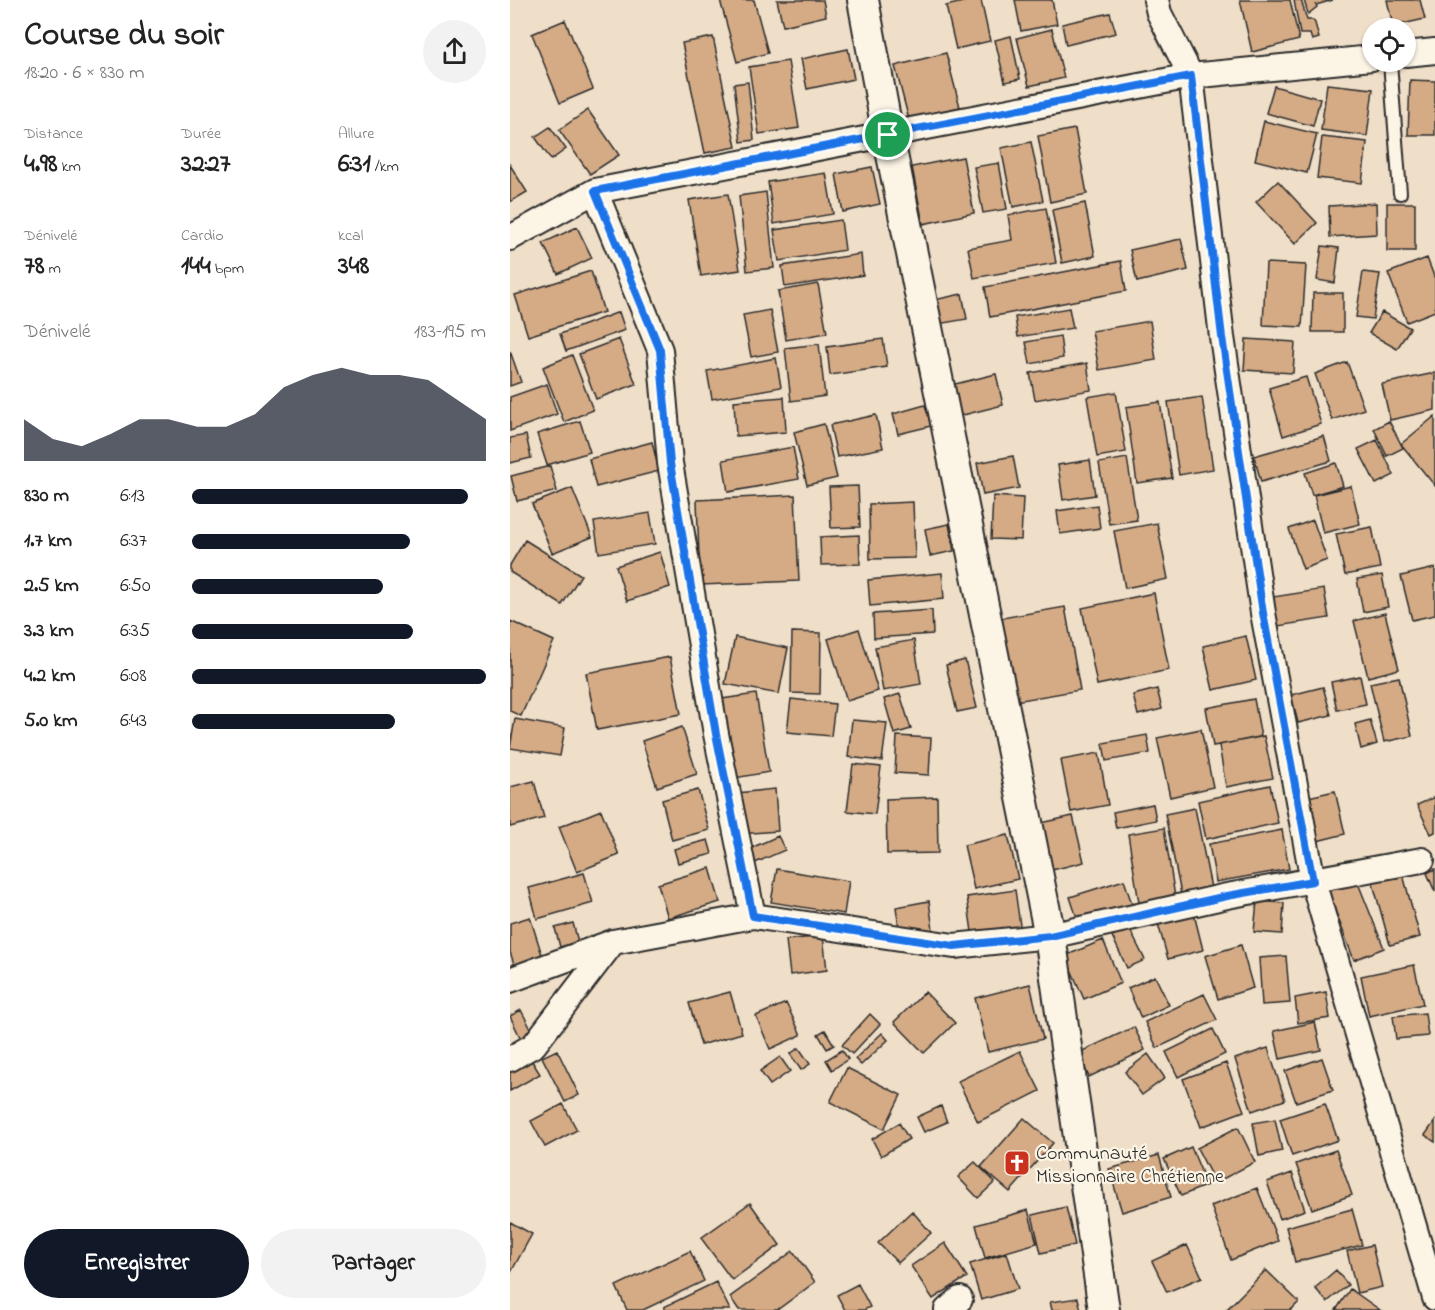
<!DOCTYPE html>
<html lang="fr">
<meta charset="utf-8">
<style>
:root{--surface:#fff;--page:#f2f2f2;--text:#222;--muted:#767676;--accent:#111827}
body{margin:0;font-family:"Indie Flower",sans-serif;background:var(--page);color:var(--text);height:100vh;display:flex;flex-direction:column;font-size:22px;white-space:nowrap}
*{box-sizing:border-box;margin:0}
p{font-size:20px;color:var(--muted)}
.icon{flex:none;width:33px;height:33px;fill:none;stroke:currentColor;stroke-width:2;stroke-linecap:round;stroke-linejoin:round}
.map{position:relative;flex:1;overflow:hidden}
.side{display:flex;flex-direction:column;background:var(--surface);width:510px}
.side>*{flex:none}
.tools{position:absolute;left:852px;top:18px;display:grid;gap:12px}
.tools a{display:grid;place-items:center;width:54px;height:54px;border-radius:50%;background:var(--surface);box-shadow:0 2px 4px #0004;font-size:30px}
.pin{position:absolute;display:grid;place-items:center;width:51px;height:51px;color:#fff;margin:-26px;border:3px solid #fff;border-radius:50%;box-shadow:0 2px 6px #0007}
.round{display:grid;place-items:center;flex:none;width:63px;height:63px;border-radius:32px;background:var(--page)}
.head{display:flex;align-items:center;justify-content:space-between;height:102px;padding:0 24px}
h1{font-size:33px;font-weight:800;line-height:45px}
.stats{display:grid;grid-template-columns:repeat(3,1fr);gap:9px;height:102px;padding:6px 24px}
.stats div{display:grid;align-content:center}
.stats b{font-size:26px;font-weight:800}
.stats small{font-size:16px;font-weight:400}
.stats p{font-size:16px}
.chart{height:168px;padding:12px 24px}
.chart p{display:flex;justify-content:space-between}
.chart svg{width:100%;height:108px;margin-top:6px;fill:var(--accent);opacity:.7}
.primary-button{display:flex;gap:12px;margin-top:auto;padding:12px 24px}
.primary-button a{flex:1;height:69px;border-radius:36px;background:var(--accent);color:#fff;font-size:24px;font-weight:800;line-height:69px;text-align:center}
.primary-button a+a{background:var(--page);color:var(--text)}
ul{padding:0 24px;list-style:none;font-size:20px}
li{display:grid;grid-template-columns:96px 72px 1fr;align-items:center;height:45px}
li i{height:15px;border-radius:8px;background:var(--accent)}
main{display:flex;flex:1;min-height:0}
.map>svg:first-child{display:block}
.building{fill:#d5ab86;stroke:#2b2b2b;stroke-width:1.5}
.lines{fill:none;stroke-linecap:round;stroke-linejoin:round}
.service-casing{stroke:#2b2b2b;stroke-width:16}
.minor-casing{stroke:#2b2b2b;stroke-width:28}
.tertiary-casing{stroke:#2b2b2b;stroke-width:34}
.service{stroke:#fcf5e5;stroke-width:12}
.minor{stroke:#fcf5e5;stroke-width:24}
.tertiary{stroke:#fcf5e5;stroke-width:30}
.route-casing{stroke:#fff;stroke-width:12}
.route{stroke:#1a73e8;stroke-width:8}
.labels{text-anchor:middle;stroke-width:4.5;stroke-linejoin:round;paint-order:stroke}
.poi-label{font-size:20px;fill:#2b2b2b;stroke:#fcf5e5;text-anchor:start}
</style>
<main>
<section class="side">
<div class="head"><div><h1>Course du soir</h1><p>18:20 · 6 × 830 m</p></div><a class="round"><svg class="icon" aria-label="share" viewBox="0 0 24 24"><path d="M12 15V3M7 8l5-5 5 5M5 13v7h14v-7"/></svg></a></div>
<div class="stats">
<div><p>Distance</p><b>4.98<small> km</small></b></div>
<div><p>Durée</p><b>32:27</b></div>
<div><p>Allure</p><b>6:31<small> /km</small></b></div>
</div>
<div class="stats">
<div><p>Dénivelé</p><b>78<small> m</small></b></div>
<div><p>Cardio</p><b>144<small> bpm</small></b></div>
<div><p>kcal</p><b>348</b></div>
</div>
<div class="chart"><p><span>Dénivelé</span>183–195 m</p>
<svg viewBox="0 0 160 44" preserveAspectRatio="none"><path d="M0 44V27L10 35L20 38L30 33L40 27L50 27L60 30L70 30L80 25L90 14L100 9L110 6L120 9L130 9L140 11L150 19L160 27V44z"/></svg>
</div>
<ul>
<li><b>830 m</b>6:13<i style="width:94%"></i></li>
<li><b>1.7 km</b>6:37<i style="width:74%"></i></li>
<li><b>2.5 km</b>6:50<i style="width:65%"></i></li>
<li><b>3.3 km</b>6:35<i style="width:75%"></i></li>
<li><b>4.2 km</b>6:08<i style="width:100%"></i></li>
<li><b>5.0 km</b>6:43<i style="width:69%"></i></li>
</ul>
<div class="primary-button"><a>Enregistrer</a><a>Partager</a></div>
</section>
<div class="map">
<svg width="925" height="1310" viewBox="0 0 925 1310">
<rect width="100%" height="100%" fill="#f0dfc8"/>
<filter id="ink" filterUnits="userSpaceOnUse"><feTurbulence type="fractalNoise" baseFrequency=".0167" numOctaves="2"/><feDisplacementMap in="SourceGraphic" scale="12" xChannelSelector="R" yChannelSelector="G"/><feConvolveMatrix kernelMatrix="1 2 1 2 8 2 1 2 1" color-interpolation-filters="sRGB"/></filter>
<g filter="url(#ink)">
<!-- building -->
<path class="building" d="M210,0H244L258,53L227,62Z
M267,0H313L316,16L273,26Z
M461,0H471L480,41L446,49L436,6Z
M505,0H542L547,24L511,31Z
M730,0H780L789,40L742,52Z
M784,0H791L797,20H803L805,23L809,38L802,40L800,34H790Z
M794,0H823L806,5L807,7L798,14Z
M877,0H910L915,19L883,26Z
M600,13L606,33L556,45L552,24Z
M55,20L83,89L50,103L22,34Z
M542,29L554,78L519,86L507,38Z
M501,36L510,79L495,82L485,40Z
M203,37L226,147L195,153L172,43Z
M338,49L344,79L297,89L291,59Z
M436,53L450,107L399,120L385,66Z
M278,61L289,128L249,134L239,67Z
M900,80L925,81V135H898Z
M238,82L244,140L231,142L224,84Z
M817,84L863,89L857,136L811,130Z
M764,86L810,99L803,126L756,113Z
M78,110L109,155L80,174L49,130Z
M754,121L807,134L797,173L745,160Z
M40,127L56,149L41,160L25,137Z
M565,129L577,194L540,202L528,136Z
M812,137L857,142L852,183L807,178Z
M521,142L533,201L503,207L491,148Z
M453,157L464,213L413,224L402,167Z
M489,163L497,209L473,213L464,167Z
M0,165L17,192L0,202Z
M362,167L370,204L333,212L326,174Z
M316,173L323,214L264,224L258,182Z
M768,181L807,223L785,244L746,202Z
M256,192L264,268L237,271L229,196Z
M218,194L230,270L191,276L179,200Z
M575,203L585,256L552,263L542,210Z
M866,203L867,234L820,237L819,206Z
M877,203H905V251H877Z
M536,208L546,263L464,278L458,248L502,240L498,215Z
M331,220L335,250L269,261L264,230Z
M67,227L82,258L48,274L33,243Z
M671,239L678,270L627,282L620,250Z
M812,246L829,248L825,283L807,280Z
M351,254L353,275L275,287L272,266Z
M917,258L925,279V311L897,322L878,273Z
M611,261L616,291L480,317L475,287Z
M756,263L796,265L792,327L753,325Z
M81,271L94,312L18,336L5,295Z
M853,272L870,274L863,319L846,317Z
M308,284L317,333L276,340L268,291Z
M803,293H833V332H802Z
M452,294L457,319L428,324L424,300Z
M559,308L563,328L508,337L505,317Z
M260,310L268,352L241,357L233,315Z
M109,312L115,330L56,351L50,334Z
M872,312L900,328L887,349L859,333Z
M640,321L646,360L589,370L582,331Z
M550,336L553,358L520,364L516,342Z
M109,339L126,384L86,399L69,354Z
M373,339L377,367L320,375L317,347Z
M736,339L785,342L783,373L734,370Z
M309,344L315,396L281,401L275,348Z
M0,351L11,382L0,386Z
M62,355L83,410L54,422L33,367Z
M266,358L271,387L202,399L197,371Z
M837,362L854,409L822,420L805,374Z
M577,363L581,390L525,400L520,373Z
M925,373V410L880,420L872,384Z
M486,374L493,405L449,416L441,385Z
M796,377L811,424L773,436L759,388Z
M37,384L47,414L0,431V397Z
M606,392L616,452L587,457L577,397Z
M274,397L276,432L226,436L224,401Z
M692,397L703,469L669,475L658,402Z
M650,402L662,478L627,483L616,407Z
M415,405L421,426L388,434L383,414Z
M366,415L373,448L327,457L320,425Z
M925,416V486L891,444Z
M70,421L80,452L37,465L27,434Z
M879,421L893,448L877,456L864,429Z
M314,424L327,478L297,485L284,432Z
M16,435L21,458L0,463V438Z
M814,436L821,461L751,482L744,456Z
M867,440L884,475L866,484L848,449Z
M142,442L149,471L86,487L79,459Z
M283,447L289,479L218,492L213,460Z
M503,456L509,488L473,495L467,463Z
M617,458L627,520L599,524L589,463Z
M580,460L585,495L553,500L548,465Z
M826,463L833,486L802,495L795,473Z
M40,466L47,491L7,501L1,476Z
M348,486L350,527L321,528L319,487Z
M841,486L850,524L813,533L804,495Z
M62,488L82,537L42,553L22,504Z
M285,495L289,581L190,585L187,500Z
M483,496L513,498L511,540L481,539Z
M403,502L405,558L360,559L359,504Z
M587,505L590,528L550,534L547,511Z
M140,513L145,544L89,553L84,522Z
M803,520L817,560L793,569L779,529Z
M647,523L658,579L615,588L604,531Z
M439,524L444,551L420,556L415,529Z
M862,527L870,568L835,575L826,534Z
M349,535L350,564L311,565L310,537Z
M15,540L71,575L52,605L0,572V565Z
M150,552L160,587L117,601L106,566Z
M925,568V615L902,620L891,576Z
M432,573L434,599L360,606L358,580Z
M872,575L878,607L853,612L847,579Z
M814,589L819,618L768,626L763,597Z
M644,593L659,670L587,685L572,608Z
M555,607L570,690L506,701L492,618Z
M422,610L423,634L364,638L363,614Z
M875,613L889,669L858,677L844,621Z
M0,621L44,641L11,716L0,711Z
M349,629L368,691L337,701L318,639Z
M282,632L311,633L310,694L281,693Z
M736,636L746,680L703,690L693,646Z
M225,637L278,648L269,694L215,684Z
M404,640L411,684L373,691L365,647Z
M160,657L171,714L87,730L76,673Z
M455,660L467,708L447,712L436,665Z
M850,676L856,704L827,710L821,682Z
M889,677L902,736L874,742L860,683Z
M813,687L821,715L788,723L781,695Z
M647,689L652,709L628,715L623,695Z
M246,694L259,772L225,778L212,699Z
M390,694L401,729L384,734L374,699Z
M281,699L325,704L321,736L277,732Z
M744,699L751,737L703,746L696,708Z
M5,719L55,728L50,756L0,748Z
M342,720L377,723L372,761L338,757Z
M860,720L867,744L851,749L845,724Z
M172,727L187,774L147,787L132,741Z
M691,729L703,787L660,797L647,738Z
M637,735L640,753L596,761L593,743Z
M387,736L421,738L419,775L385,773Z
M754,736L763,778L716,787L709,745Z
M589,753L598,805L561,812L551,760Z
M343,764L371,767L365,814L337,811Z
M24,781L34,818L0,827V787Z
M760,785L768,823L696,839L688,801Z
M265,789L268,831L230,834L227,793Z
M188,790L199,830L162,840L152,800Z
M825,791L835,834L807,841L798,797Z
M427,797L428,853L377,854L376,799Z
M925,797V832L921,834L907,805Z
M643,804L646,820L606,828L603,812Z
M685,808L701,888L671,894L655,814Z
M91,810L109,855L67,872L49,827Z
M563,816L574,862L542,870L531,823Z
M654,828L665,897L629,903L618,834Z
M772,830L779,869L706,882L699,844Z
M498,835L508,879L464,889L454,845Z
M268,836L275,850L245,863L239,849Z
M198,840L202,854L168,863L164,849Z
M200,868L210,902L158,918L148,884Z
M267,869L339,881L334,914L261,902Z
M925,869V892L917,873Z
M892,871L910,937L880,945L862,880Z
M74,873L83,903L27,919L19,888Z
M846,878L874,948L844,960L817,889Z
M614,880L623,907L569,924L560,897Z
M505,890L511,932L463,939L457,897Z
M419,901L423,930L390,935L386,907Z
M747,901L774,903L772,934L744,932Z
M683,910L693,950L658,959L647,920Z
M20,917L33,958L5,967L0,952V923Z
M63,923L68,942L50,947L45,928Z
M619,928L635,960L617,968L602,936Z
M313,936L317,970L280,975L276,940Z
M593,940L611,983L574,999L555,956Z
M731,945L743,988L708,999L695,956Z
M776,956L780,1003L752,1005L749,958Z
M904,965L913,1004L859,1016L851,976Z
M645,976L659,1005L631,1018L618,988Z
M520,984L533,1039L478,1052L465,998Z
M220,992L232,1033L191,1045L179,1003Z
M415,992L445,1023L414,1053L384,1022Z
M816,992L820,1018L788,1023L785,998Z
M694,994L707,1020L647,1048L635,1022Z
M276,1003L291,1035L260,1049L246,1016Z
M11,1010L23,1033L11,1039L0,1016Z
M915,1013L918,1036L886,1039L883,1016Z
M360,1014L370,1024L342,1054L332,1045Z
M805,1022L811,1050L770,1059L764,1031Z
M624,1027L635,1050L579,1077L568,1053Z
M703,1029L715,1054L668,1077L656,1052Z
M315,1030L324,1045L317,1049L308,1034Z
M372,1033L378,1040L351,1065L345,1059Z
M289,1048L300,1064L291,1070L280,1054Z
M758,1048L775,1100L742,1111L725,1059Z
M47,1050L69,1095L55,1102L32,1057Z
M332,1050L338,1059L322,1070L316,1060Z
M510,1051L530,1091L468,1122L448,1081Z
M638,1054L655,1078L632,1095L615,1072Z
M270,1057L280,1071L260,1085L250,1071Z
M20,1058L30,1074L0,1091V1070Z
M812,1058L823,1090L786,1102L775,1071Z
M716,1063L734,1111L691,1127L673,1079Z
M337,1068L391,1095L374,1129L320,1102Z
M53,1104L67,1130L35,1147L21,1121Z
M815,1104L828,1140L782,1156L770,1119Z
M431,1106L437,1122L414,1132L407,1117Z
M514,1118L543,1143L500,1192L471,1167Z
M765,1119L772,1151L749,1156L743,1123Z
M925,1121V1142L915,1135Z
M389,1123L399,1139L371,1156L362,1139Z
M728,1127L745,1162L705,1183L687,1148Z
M681,1147L697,1185L671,1196L654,1159Z
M826,1150L842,1195L802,1209L786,1164Z
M649,1155L661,1197L612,1212L599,1169Z
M465,1162L485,1182L468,1198L448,1177Z
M782,1173L795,1210L770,1219L757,1182Z
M747,1188L768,1241L721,1260L701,1206Z
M240,1203L270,1245L222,1280L191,1238Z
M556,1207L565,1245L531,1253L522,1215Z
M842,1209L852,1245L785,1262L776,1227Z
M518,1210L527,1243L475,1258L466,1225Z
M402,1211L421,1233L388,1263L368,1243Z
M0,1222L22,1234L0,1274Z
M435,1243L457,1277L423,1299L401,1266Z
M677,1245L692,1277L657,1292L642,1261Z
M862,1245L872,1287L847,1293L837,1251Z
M180,1251L194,1281L133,1310H117L106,1286Z
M283,1251L305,1282L267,1310H229L220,1297Z
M497,1253L508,1289L471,1300L460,1264Z
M756,1270L789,1302L781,1310H716Z
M826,1270L838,1285L817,1302L805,1288Z
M206,1282L220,1310H156L154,1307Z
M348,1284L360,1307L354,1310H335L327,1295Z
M840,1289L870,1310H826Z
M568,1298L571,1310H542L540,1302Z"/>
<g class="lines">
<!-- service casing -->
<g class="service-casing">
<path id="service" d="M880,62L890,193"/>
</g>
<!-- minor casing -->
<g class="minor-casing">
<path id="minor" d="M646,0L649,13L681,76L712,337L753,613L803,881L925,1298
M896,54L925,51
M85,191L150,350L160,463L206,734L243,916
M0,238L85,191L681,76L862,58
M0,980L103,942L243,916L444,946L540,936L717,896L912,860
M0,1059L24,1045L103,942
M437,1310L450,1299"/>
</g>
<!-- tertiary casing -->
<g class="tertiary-casing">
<path id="tertiary" d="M353,0L378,135L540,936L594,1310"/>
</g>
<!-- service -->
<use href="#service" class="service"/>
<!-- minor -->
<use href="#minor" class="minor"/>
<!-- tertiary -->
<use href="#tertiary" class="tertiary"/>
</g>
</g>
<g class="lines" filter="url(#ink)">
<!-- route casing -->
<g class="route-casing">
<path id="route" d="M681,76L712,337L753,613L803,881L717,896L540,936L444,946L243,916L206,734L160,463L150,350L85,191Z"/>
</g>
<!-- route -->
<use href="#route" class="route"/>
</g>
<!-- icons -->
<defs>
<g id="church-square" transform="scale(1.35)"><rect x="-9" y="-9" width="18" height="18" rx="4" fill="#c8321e" stroke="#fcf5e5"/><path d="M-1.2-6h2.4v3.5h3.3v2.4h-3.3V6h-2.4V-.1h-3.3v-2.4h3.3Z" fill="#fff"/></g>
</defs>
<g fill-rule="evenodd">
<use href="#church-square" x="507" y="1163"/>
</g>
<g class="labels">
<!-- poi labels -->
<g class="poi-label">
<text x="526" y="1159">Communauté<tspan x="526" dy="23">Missionnaire Chrétienne</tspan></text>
</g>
</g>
</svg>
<div class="tools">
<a><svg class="icon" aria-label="locate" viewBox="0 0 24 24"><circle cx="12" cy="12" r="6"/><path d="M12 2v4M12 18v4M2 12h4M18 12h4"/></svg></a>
</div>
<div class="pin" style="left:378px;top:135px;background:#1e9e55"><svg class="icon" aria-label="arrive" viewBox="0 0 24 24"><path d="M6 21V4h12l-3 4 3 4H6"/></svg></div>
</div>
</main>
